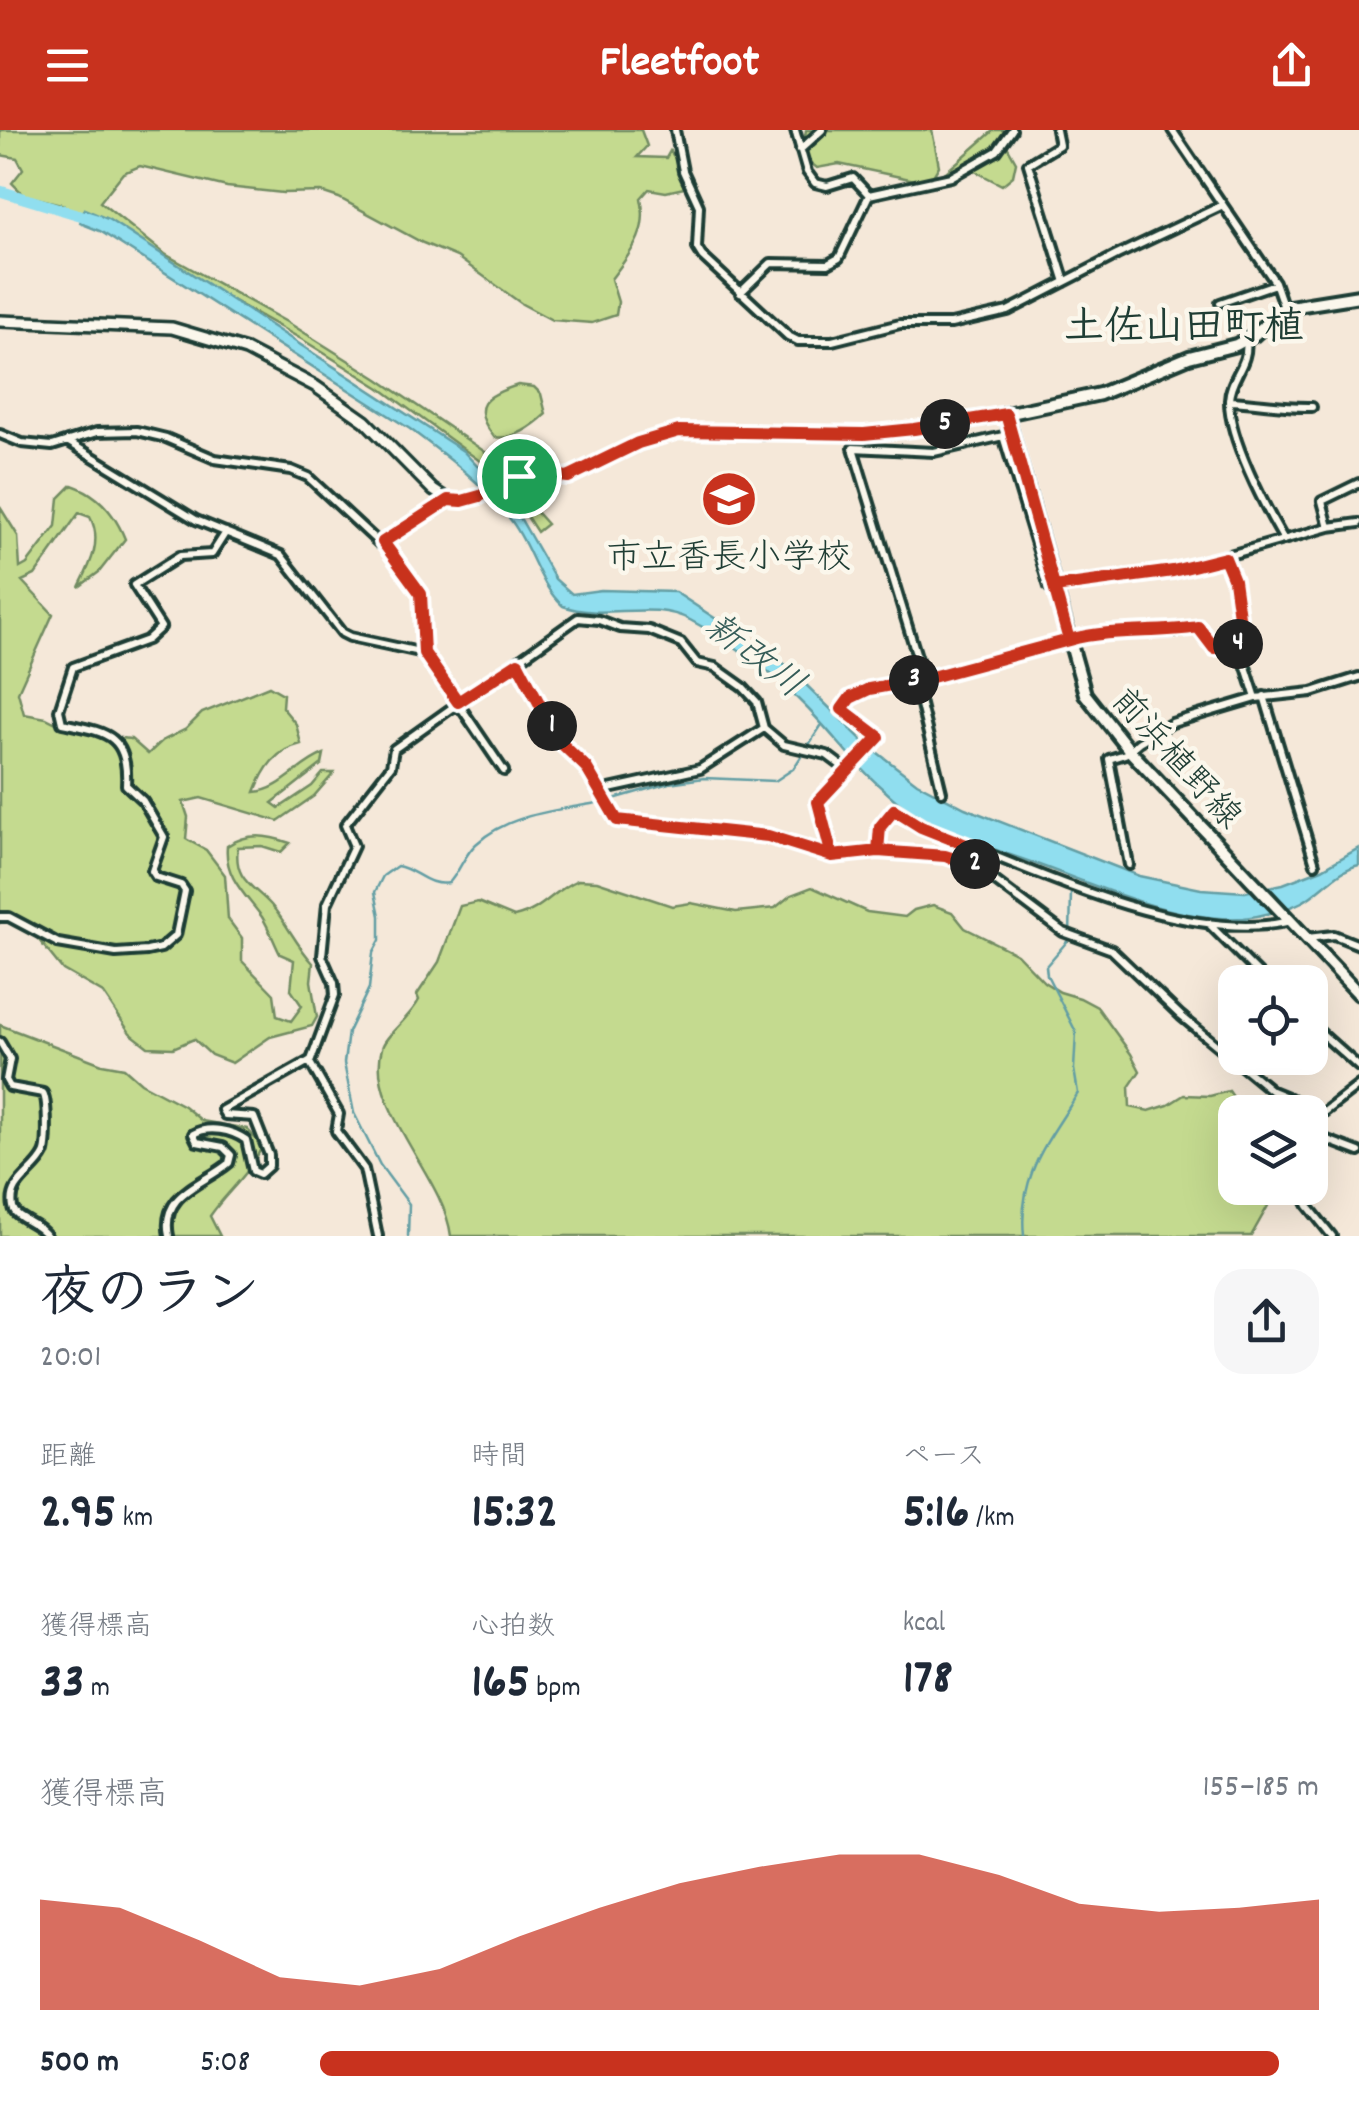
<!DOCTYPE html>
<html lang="ja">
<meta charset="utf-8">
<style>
:root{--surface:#fff;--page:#f6f6f7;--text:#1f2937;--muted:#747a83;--accent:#c8321e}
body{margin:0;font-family:Dekko,"Klee One",sans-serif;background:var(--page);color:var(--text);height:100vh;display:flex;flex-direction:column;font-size:38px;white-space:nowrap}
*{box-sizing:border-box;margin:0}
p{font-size:32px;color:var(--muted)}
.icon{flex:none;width:55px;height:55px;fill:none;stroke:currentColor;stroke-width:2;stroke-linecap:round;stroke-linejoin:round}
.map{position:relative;height:1106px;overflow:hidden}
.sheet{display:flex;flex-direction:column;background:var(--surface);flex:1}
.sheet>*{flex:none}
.fabs{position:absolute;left:1218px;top:835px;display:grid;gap:20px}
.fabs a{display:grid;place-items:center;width:110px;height:110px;border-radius:20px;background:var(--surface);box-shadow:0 10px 40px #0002;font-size:50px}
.pin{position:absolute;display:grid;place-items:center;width:85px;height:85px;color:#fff;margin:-42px;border:5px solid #fff;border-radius:50%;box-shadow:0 2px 10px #0007}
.km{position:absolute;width:50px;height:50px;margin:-25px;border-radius:50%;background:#222;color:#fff;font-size:28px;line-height:50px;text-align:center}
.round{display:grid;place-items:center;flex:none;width:105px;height:105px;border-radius:30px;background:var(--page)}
.summary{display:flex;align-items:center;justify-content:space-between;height:170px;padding:0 40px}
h1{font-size:55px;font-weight:700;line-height:75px}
.figures{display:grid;grid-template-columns:repeat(3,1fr);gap:15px;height:170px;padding:10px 40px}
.figures div{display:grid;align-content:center}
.figures b{font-size:50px;font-weight:700}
.figures small{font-size:28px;font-weight:400}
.figures p{font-size:28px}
.chart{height:280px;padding:20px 40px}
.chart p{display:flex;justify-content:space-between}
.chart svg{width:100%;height:180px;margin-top:10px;fill:var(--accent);opacity:.7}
ul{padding:0 40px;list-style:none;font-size:32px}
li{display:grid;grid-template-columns:160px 120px 1fr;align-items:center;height:75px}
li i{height:25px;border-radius:12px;background:var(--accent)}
header{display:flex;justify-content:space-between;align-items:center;height:130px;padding:0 40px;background:var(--accent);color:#fff;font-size:45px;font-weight:700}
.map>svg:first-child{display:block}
.green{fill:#c4da8f;stroke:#728c62;stroke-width:2.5}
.water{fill:#90deef;stroke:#639ea4;stroke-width:2.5}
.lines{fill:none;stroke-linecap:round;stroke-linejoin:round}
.stream{stroke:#639ea4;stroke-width:2.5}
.river{stroke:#90deef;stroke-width:11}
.minor-casing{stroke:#1f3d34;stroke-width:14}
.secondary-casing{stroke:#1f3d34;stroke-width:16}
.primary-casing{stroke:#1f3d34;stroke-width:18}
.minor{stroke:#fbf7ec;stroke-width:6}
.secondary{stroke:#fbf7ec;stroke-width:9}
.primary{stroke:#fbf7ec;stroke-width:10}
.route-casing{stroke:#fff;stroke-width:20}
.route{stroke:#c8321e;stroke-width:12}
.labels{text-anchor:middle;stroke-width:9;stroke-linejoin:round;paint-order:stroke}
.poi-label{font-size:35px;fill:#1f3d34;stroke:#fbf7ec}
.street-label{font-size:35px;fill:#1f3d34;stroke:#fbf7ec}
.water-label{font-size:38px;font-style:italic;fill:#365d59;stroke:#fbf7ec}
.quarter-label{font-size:40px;font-weight:bold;fill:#1f3d34;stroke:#fbf7ec}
</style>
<header><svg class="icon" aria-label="menu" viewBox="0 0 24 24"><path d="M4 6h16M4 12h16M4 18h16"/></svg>Fleetfoot<svg class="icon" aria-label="share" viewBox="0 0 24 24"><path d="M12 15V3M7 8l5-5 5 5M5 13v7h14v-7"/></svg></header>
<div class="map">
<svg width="1359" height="1106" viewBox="0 0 1359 1106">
<rect width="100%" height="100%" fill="#f5e8d9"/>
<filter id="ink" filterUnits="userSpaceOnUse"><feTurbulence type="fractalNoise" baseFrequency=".01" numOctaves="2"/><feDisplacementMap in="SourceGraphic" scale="20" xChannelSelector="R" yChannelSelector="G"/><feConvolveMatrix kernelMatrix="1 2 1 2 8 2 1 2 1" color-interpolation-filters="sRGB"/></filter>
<g filter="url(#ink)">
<!-- green -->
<path class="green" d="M0,0H641L647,16L637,27L666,28L670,21L678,32L684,58L666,62L649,59L641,68C649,103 631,122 611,149L618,172L616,185L592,193L552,190L522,174L457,127L423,113L339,68L321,62L283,63L227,57L140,36L123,43L100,72L165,124L292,195L378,249L491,326L505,340L499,345L380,258L303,210L61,74L24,65L12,53L23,39L17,28L0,25Z
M806,0H932L939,36L929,53L839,34L817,38L802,26Z
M994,0H1005L1002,7L1016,32L1013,46L1002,55L969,38L938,49Z
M518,255L534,257L541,264L546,284C533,296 514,311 494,307C469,275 485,266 518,255Z
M72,355C99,364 115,384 125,409L99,442L79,457C90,435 103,411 90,387L79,383L35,445L22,451L53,484L18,562L24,584L46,588L66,598L89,595L109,607L131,609L148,624L162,611L186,599L202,583L269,556L283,564L282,577L296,594L301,614C276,620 264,638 255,662C282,660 299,633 324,624L322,634L272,673L279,678L312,656L323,643H334L314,666L278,691L201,668L183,672L188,687L186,709L206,720L225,745L228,789L242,808V831L274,864L277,886L291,891L302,876L291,860L294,830L280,824C274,812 269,798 262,787C246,765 224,747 227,716C248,702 267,705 290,713L281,722L262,716L238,717C233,750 254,756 271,775C287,793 296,815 313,833L311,851L317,887L312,896L270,907L232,933L211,925L194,909L173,918L148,917L130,903L103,863L63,840L34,804L17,790L0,793V377L18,406L20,438L27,434L56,396L59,368Z
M507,356L520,364L547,394L537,402Z
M578,750L597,751L672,776L691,773L736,782L775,778L791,765L812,757L867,782L905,787L914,780L933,775L952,782L965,798L1017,824L1044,852L1060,862L1080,868L1097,877L1131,924L1140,941L1129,957L1130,977L1149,981L1168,975L1184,965L1210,966L1229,961L1238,974L1277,978L1281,982H1235V1058H1278L1251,1106H451C444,1046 365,977 382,918C385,905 410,888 419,870L417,865L439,832L460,776L478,772L514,787C544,780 552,761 578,750Z
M0,895L102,934L124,938L141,953L184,976L202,991L247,999L262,1016C250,1045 227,1061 210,1086L220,1106H0Z"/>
<!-- water -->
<path class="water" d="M84,79L108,89L463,321L511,372L555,449L572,464L601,460L675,462L786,535L865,613L917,653L965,678L1139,746L1201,759L1245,762L1283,754L1322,739L1359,718V735C1337,740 1322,761 1302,772C1286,780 1262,786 1244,788C1178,793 1100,757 1039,735C997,720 951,707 913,683C902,677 892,667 883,659C854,634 832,603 805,576C771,541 734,513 690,490C650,469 604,491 563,476C538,454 531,415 510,389C483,353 446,326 410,299L100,101L80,93Z"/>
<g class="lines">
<!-- stream -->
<path class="stream" d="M610,670L669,653L704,648L775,651L793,639L821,596
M408,1106L409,1074L380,1035L354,983L344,933L348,902L369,858L373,823L380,810V786L375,762L383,746L397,736C416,739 427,757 449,753C460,741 464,725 476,714C509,683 560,680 602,672
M1024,1106C1018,1044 1048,1012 1078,963L1074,939L1076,902L1047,845L1046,836L1070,808L1071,761"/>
<!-- river -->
<path class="river" d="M0,61L96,90"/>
<!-- minor casing -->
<g class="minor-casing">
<path id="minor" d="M675,0L683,41L699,76L697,118L702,126L788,206L798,211H832L900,194H951L1008,181L1117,125L1223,75
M795,0L807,42L815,53L827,56L853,48L869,65
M1056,0L1059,15L1028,34L1065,152
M1172,0L1275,152L1284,178
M800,20L822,0
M869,65L951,47L997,21L1012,0
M740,163L771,133L828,134L839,128L869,65
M1220,173L1275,154
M1246,210C1250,234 1230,247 1229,270C1228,307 1265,377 1284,410
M1229,271C1258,272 1283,278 1312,277
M0,304L22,313L52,316L97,302L137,301L166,308L215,329L291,340L308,347L379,413L448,370
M67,311L196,390L281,425L342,503L350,507L424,523
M1329,397L1359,393
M383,412L421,464L424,523L504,641
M1225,428L1234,449L1242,507L1239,515
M518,533L559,611L586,637L617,690L769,706L832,726L878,721L945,726L974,735L1063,802L1112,820L1181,886L1272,961L1294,970L1307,982
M924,549L853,318L934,322L1003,306L1049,457L1173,441L1329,397L1322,371L1359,353
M915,550L942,662
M1264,566L1315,734
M600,661L700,639L764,598
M878,721L880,697L894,680L921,697L984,722
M832,725L818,672L879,607L842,579L850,568L869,559L924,549L1082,507L1115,501L1167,502L1198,497L1214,518L1239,515L1256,568
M974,735L984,722C1068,756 1200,813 1290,791
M1129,735L1109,629L1125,624L1139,612L1172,593L1256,568L1312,562L1359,547
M0,787H9L58,813L116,823L147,821L161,818L176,805L185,761L181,755L156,747L152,741L164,707L143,671L126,655C129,603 104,602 62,593L59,580L73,537L147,510L161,497L134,455L180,426L212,424L226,402
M1208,793L1267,852
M1307,808L1334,805L1359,815
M1310,893L1359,937
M0,912L10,929L6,950L10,957L43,963C48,970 48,1017 44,1024C35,1043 8,1052 13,1077C15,1089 38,1092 47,1106
M309,931L339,984L336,1001L364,1039L378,1106
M1310,985L1315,989L1317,1006L1359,1022
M1315,989L1359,955
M1299,1058L1308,1076L1332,1106
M169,1106C160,1063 203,1055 229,1033L231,1025L223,1017L197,1012L193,1004C209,995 232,1000 246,1010L253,1041L260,1044L269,1036V1025L254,987L225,985L222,980L311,930L335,865L334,853L322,826L327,774L354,716L345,695L391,636L394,619L578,488L599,490L620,498L649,500L681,513L697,533L715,537L743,557L757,572L764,598L784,615L827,625L847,640"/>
</g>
<!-- secondary casing -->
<g class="secondary-casing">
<path id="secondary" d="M0,191L172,198L246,220L315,256L365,291L433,360L448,370L462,371L480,366L524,344L568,347L638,313L679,301L864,304L914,299L1006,284"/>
</g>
<!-- primary casing -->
<g class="primary-casing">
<path id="primary" d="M1359,166L1284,178L1254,205L1236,215L1189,227L1100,264L1006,284L1085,564L1130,621L1359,864"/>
</g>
<!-- minor -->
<use href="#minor" class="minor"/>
<!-- secondary -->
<use href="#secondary" class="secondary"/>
<!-- primary -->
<use href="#primary" class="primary"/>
</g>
</g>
<g class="lines" filter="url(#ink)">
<!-- route casing -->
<g class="route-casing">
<path id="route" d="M519,346L480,366L462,371L448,370L383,412L421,464L424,523L458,572L518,533L559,611L586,637L617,690L768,706L832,726L878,721L945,726L974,735L984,722L921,697L894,680L880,697L878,721L832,726L818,672L879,607L842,579L850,568L869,559L924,549L1069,510L1054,457L1173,441L1225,428L1234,450L1242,508L1240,515L1214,518L1198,497C1155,504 1112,498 1069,510L1006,284L914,299L864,304L679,301L638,313L568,347L530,343L519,346"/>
</g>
<!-- route -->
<use href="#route" class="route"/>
</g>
<!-- icons -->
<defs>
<g id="school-disc" transform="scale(2.875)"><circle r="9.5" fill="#c8321e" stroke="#fbf7ec"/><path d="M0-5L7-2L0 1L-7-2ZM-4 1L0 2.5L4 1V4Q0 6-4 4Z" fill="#fff"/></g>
</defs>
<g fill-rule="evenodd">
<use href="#school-disc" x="729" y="369"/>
</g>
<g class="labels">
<!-- poi labels -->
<g class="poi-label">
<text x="729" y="437">市立香長小学校</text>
</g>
<!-- street labels -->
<g class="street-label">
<text transform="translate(1178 627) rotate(48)" y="12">前浜植野線</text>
</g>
<!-- water labels -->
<g class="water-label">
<text transform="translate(756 524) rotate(37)" y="13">新改川</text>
</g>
<!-- quarter labels -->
<g class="quarter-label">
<text x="1184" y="208">土佐山田町植</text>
</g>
</g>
</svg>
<div class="fabs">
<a><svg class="icon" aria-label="locate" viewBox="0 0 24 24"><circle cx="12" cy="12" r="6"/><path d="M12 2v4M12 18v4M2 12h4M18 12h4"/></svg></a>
<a><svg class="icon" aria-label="layers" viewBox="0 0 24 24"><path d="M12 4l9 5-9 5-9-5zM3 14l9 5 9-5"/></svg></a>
</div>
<div class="pin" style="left:519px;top:346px;background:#1e9e55"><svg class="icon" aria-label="arrive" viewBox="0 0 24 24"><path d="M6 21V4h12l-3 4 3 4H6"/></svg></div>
<b class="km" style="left:552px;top:596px">1</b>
<b class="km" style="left:975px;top:734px">2</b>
<b class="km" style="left:914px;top:550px">3</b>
<b class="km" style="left:1238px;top:514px">4</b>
<b class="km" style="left:945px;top:294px">5</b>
</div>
<section class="sheet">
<div class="summary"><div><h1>夜のラン</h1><p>20:01</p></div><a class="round"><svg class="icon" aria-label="share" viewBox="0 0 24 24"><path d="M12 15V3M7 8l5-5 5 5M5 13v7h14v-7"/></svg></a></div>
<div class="figures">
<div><p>距離</p><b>2.95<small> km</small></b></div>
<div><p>時間</p><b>15:32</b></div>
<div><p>ペース</p><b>5:16<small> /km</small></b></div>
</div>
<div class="figures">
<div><p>獲得標高</p><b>33<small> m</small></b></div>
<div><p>心拍数</p><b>165<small> bpm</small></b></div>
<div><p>kcal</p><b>178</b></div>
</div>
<div class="chart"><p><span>獲得標高</span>155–185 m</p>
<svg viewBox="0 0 160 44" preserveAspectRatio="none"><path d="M0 44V17L10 19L20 27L30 36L40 38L50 34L60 26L70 19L80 13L90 9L100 6L110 6L120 11L130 18L140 20L150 19L160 17V44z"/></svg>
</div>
<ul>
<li><b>500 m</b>5:08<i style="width:96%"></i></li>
</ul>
</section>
